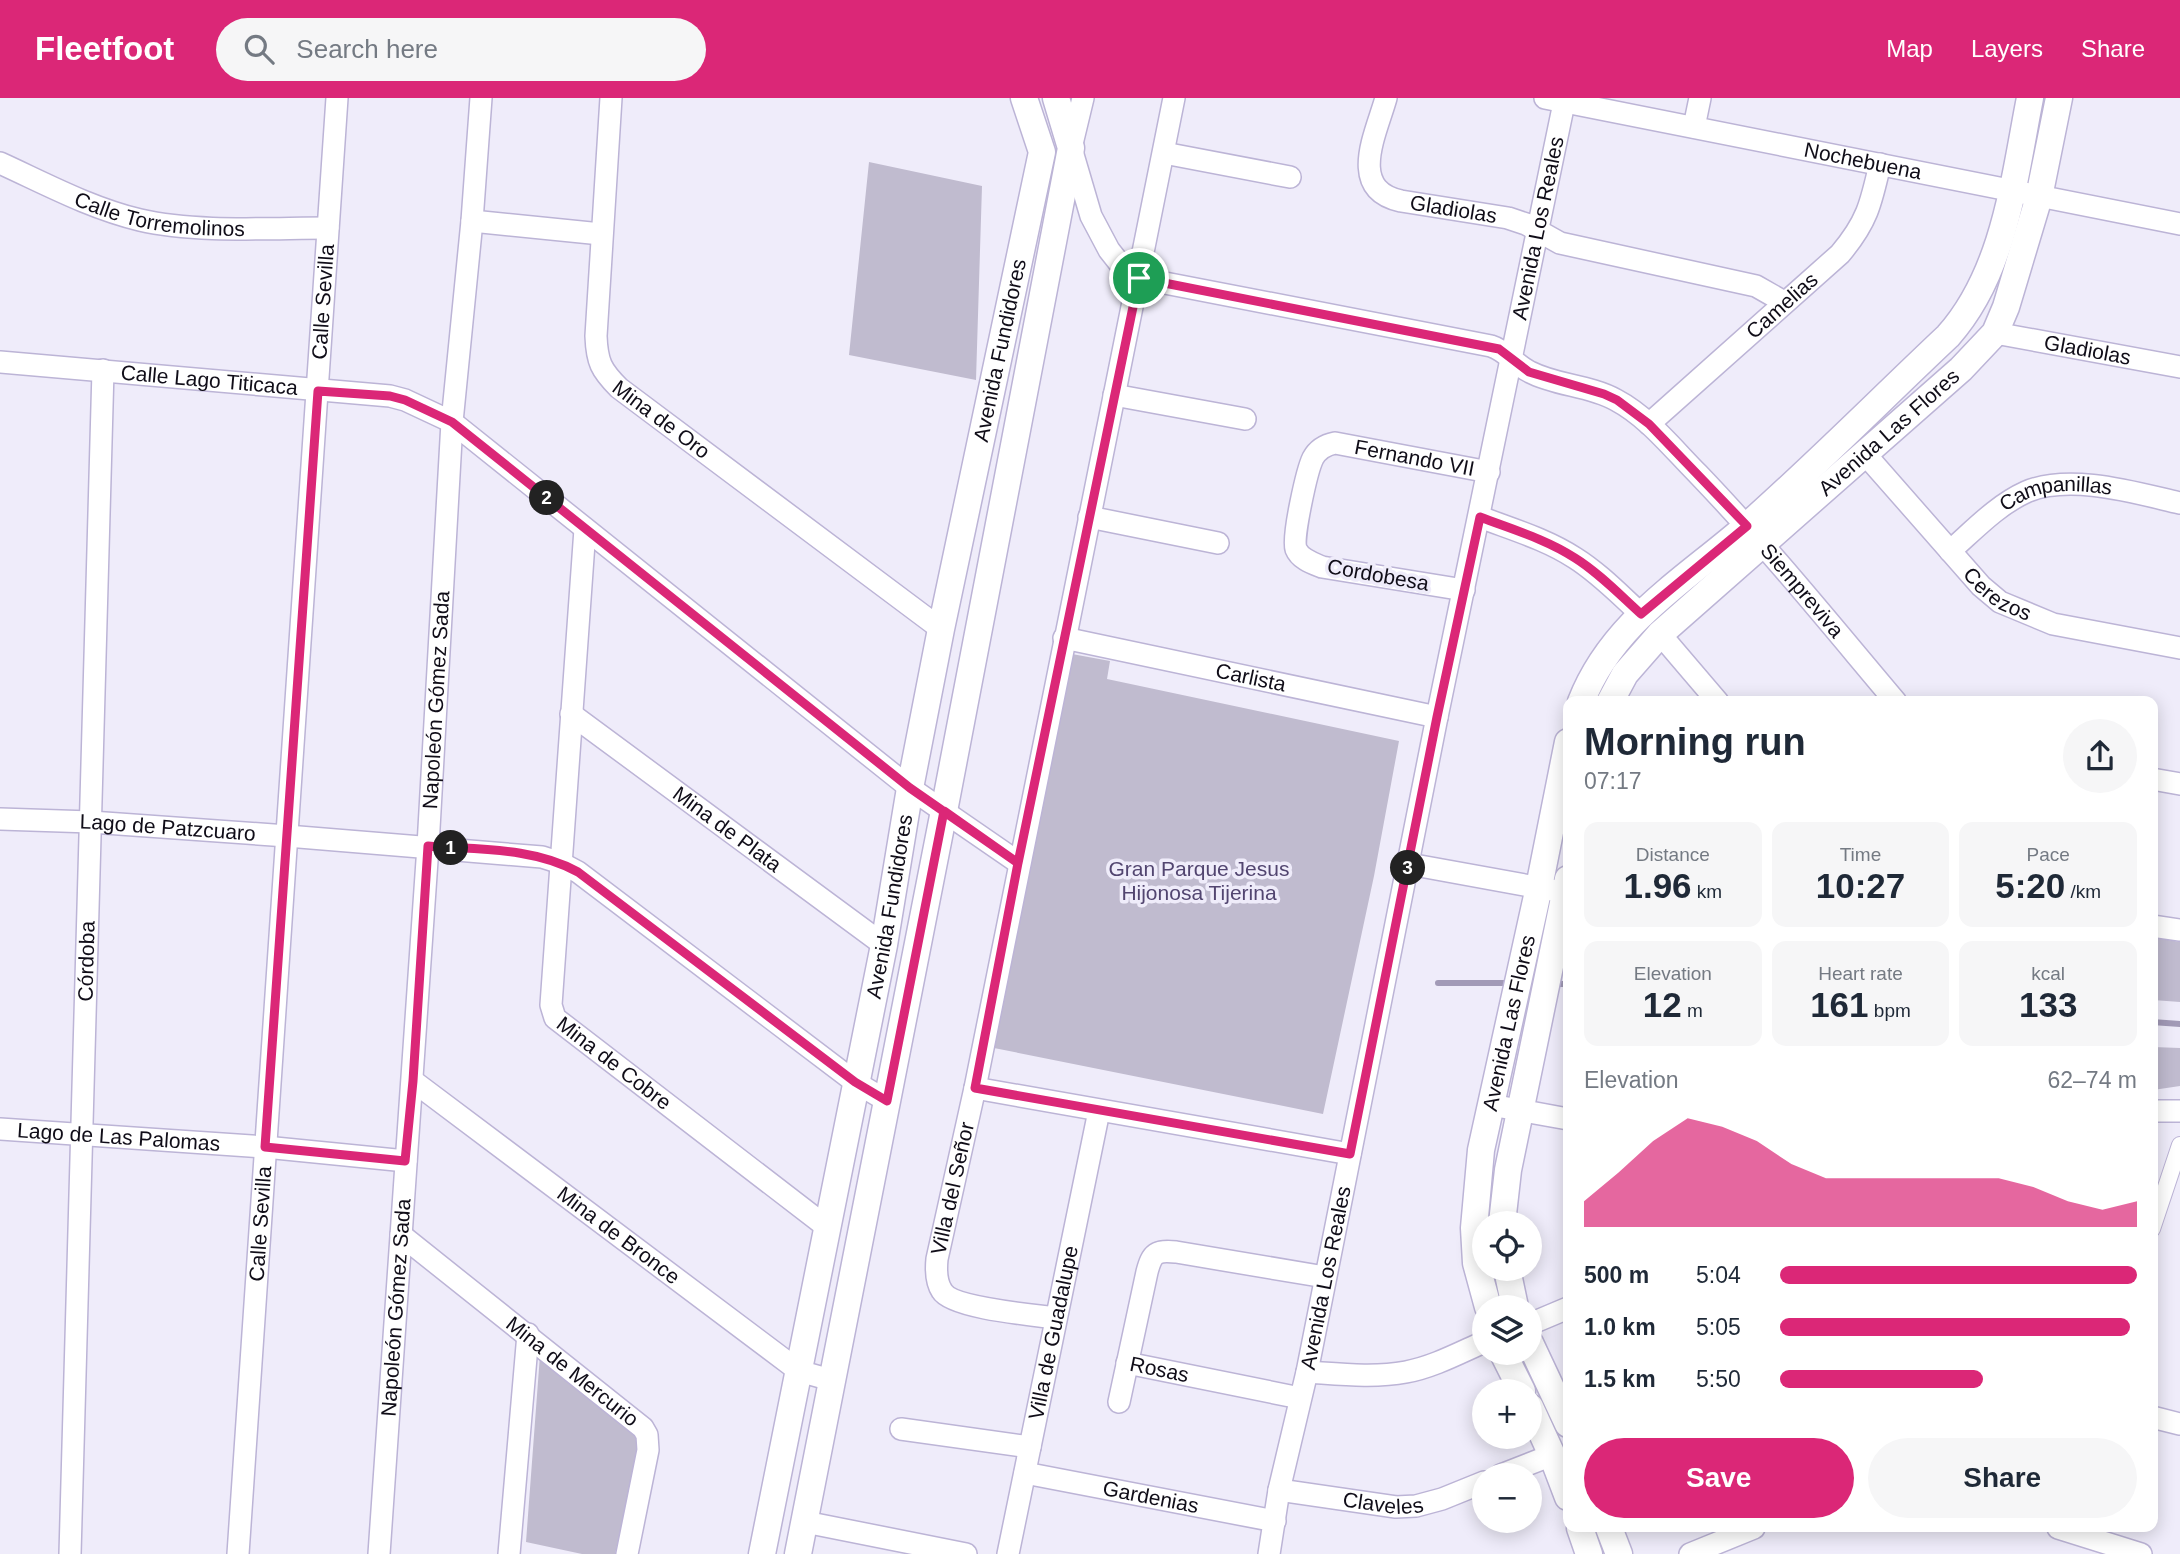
<!DOCTYPE html>
<meta charset="utf-8">
<style>
:root{--surface:#fff;--page:#f6f6f7;--text:#1f2937;--muted:#747a83;--accent:#db2777}
body{margin:0;font-family:Arial,sans-serif;background:var(--page);color:var(--text);height:100vh;display:flex;flex-direction:column;font-size:26px;white-space:nowrap}
*{box-sizing:border-box;margin:0}
p{font-size:23px;color:var(--muted)}
.icon{flex:none;width:38px;height:38px;fill:none;stroke:currentColor;stroke-width:2;stroke-linecap:round;stroke-linejoin:round}
.map{position:relative;flex:1;overflow:hidden}
.sheet{position:absolute;left:1563px;top:598px;width:595px;height:836px;display:flex;flex-direction:column;background:var(--surface);border-radius:14px;box-shadow:0 4px 18px #0003}
.sheet>*{flex:none}
.controls{position:absolute;left:1472px;top:1113px;display:grid;gap:14px}
.controls a{display:grid;place-items:center;width:70px;height:70px;border-radius:50%;background:var(--surface);box-shadow:0 4px 18px #0003;font-size:35px}
.pin{position:absolute;display:grid;place-items:center;width:60px;height:60px;color:#fff;margin:-30px;border:4px solid #fff;border-radius:50%;box-shadow:0 2px 7px #0007}
.km{position:absolute;width:35px;height:35px;margin:-18px;border-radius:50%;background:#222;color:#fff;font-size:19px;line-height:35px;text-align:center}
.round{display:grid;place-items:center;flex:none;width:74px;height:74px;border-radius:37px;background:var(--page)}
.headline{display:flex;align-items:center;justify-content:space-between;height:119px;padding:0 21px}
h1{font-size:38px;font-weight:600;line-height:52px}
.stats{display:grid;grid-template-columns:repeat(3,1fr);gap:10px;height:119px;padding:7px 21px}
.stats div{display:grid;align-content:center;border-radius:14px;background:var(--page);text-align:center}
.stats b{font-size:35px;font-weight:600}
.stats small{font-size:19px;font-weight:400}
.stats p{font-size:19px}
.chart{height:196px;padding:14px 21px}
.chart p{display:flex;justify-content:space-between}
.chart svg{width:100%;height:126px;margin-top:7px;fill:var(--accent);opacity:.7}
.action{display:flex;gap:14px;margin-top:auto;padding:14px 21px}
.action a{flex:1;height:80px;border-radius:42px;background:var(--accent);color:#fff;font-size:28px;font-weight:600;line-height:80px;text-align:center}
.action a+a{background:var(--page);color:var(--text)}
ul{padding:0 21px;list-style:none;font-size:23px}
li{display:grid;grid-template-columns:112px 84px 1fr;align-items:center;height:52px}
li i{height:18px;border-radius:9px;background:var(--accent)}
header{display:flex;align-items:center;gap:42px;box-sizing:border-box;height:98px;padding:0 35px;background:var(--accent);color:#fff}
header strong{font-size:33px}
nav{display:flex;gap:38px;margin-inline-start:auto;font-size:24px}
.search{width:490px;height:63px;background:var(--page);display:flex;align-items:center;gap:18px;box-sizing:border-box;padding:0 24px;border-radius:38px;color:var(--muted);font-size:26px}
.map>svg:first-child{display:block}
.green{fill:#c0bbcf}
.lines{fill:none;stroke-linecap:round;stroke-linejoin:round}
.stream{stroke:#a29ab7;stroke-width:6}
.pedestrian-casing{stroke:#bcb4d6;stroke-width:18}
.minor-casing{stroke:#bcb4d6;stroke-width:24}
.tertiary-casing{stroke:#bcb4d6;stroke-width:29}
.pedestrian{stroke:#fff;stroke-width:16}
.minor{stroke:#fff;stroke-width:21}
.tertiary{stroke:#fff;stroke-width:26}
.route-casing{stroke:#fff;stroke-width:14}
.route{stroke:#db2777;stroke-width:9}
.labels{text-anchor:middle;stroke-width:7;stroke-linejoin:round;paint-order:stroke}
.street-label{font-size:21px;fill:#100d18;stroke:#efecfa}
.park-label{font-size:21px;fill:#524570;stroke:#efecfa}
</style>
<header>
<strong>Fleetfoot</strong>
<div class="search"><svg class="icon" aria-label="search" viewBox="0 0 24 24"><circle cx="10" cy="10" r="6"/><path d="M15 15l6 6"/></svg>Search here</div>
<nav><a>Map</a><a>Layers</a><a>Share</a></nav>
</header>
<div class="map">
<svg width="2180" height="1456" viewBox="0 0 2180 1456">
<rect width="100%" height="100%" fill="#efecfa"/>
<!-- green -->
<path class="green" d="M869,64L982,88L976,282L849,257Z
M1072,556L1110,563L1107,581L1399,643L1374,778L1323,1016L994,950Z
M2152,839L2180,844V904L2153,902Z
M2153,949L2180,950V988L2153,992Z
M540,1257L644,1334L615,1456H582L526,1444Z"/>
<g class="lines">
<!-- stream -->
<path class="stream" d="M1438,885H1510
M1552,886H1568
M2152,924L2180,926"/>
<!-- pedestrian casing -->
<g class="pedestrian-casing">
<path id="pedestrian" d="M2152,1131L2180,1047"/>
</g>
<!-- minor casing -->
<g class="minor-casing">
<g id="minor">
<path id="s1" d="M611,0L596,238C597,264 601,272 619,290L941,531"/>
<path id="s2" d="M1083,0L1071,50L1091,118L1109,152L1124,171L1139,180L1491,248C1507,253 1515,267 1530,274C1557,288 1589,287 1616,302C1648,319 1672,350 1698,376C1768,449 1831,527 1896,604"/>
<path id="s3" d="M1386,0C1376,36 1347,91 1401,103L1508,120L1526,126L1560,145L1756,188L1784,204"/>
<path id="s4" d="M1545,0L2180,126"/>
<path d="M1694,29L1700,0"/>
<path d="M1164,55L1290,79"/>
<path id="s5" d="M0,65C46,86 90,110 140,122C196,135 270,130 328,130"/>
<path d="M472,123L601,136"/>
<path id="s6" d="M1995,235L2180,269"/>
<path id="s7" d="M0,264L390,298L405,302L452,324L910,690L1019,765"/>
<path d="M1114,297L1245,321"/>
<path id="s8" d="M1649,326L1840,156C1867,124 1871,106 1880,66"/>
<path id="s9" d="M1865,356L1981,488L2000,504L2053,526L2180,550"/>
<path d="M1089,419L1218,445"/>
<path d="M1480,419C1511,431 1546,441 1575,460C1599,475 1620,497 1641,516"/>
<path id="s10" d="M585,431L551,907L555,920L828,1130"/>
<path id="s11" d="M1950,453C1973,433 1997,407 2026,394C2070,375 2136,395 2180,405"/>
<path id="s12" d="M1464,492L1322,469C1312,465 1300,461 1296,451C1292,439 1307,372 1313,360C1318,351 1325,347 1335,345L1489,374"/>
<path d="M1660,536L1718,604"/>
<path id="s13" d="M1064,540L1437,619"/>
<path id="s14" d="M571,616L884,847"/>
<path d="M2152,681L2180,686"/>
<path id="s15" d="M0,721L91,724L287,738L542,759L561,765L578,774L855,984L887,1003"/>
<path d="M1409,766L1552,792"/>
<path d="M2152,828L2180,832"/>
<path id="s16" d="M413,983L799,1273L831,1282"/>
<path d="M975,990L1350,1056"/>
<path d="M1491,1007L1568,1021"/>
<path d="M2152,1013H2180"/>
<path id="s17" d="M0,1031L265,1049L406,1063"/>
<path id="s18" d="M401,1137L643,1330L647,1337L648,1352L627,1456"/>
<path id="s19" d="M1056,1220C1034,1217 952,1210 942,1193C936,1184 936,1171 937,1161L975,990L1174,0"/>
<path d="M1530,1226L1568,1210"/>
<path id="s20" d="M1127,1265L1300,1300"/>
<path d="M1307,1274C1339,1276 1374,1280 1406,1274C1433,1269 1459,1255 1484,1244"/>
<path d="M1119,1304L1147,1174C1152,1155 1156,1152 1176,1154L1325,1179"/>
<path d="M2152,1319L2180,1326"/>
<path d="M901,1331L1030,1349"/>
<path id="s21" d="M1025,1375L1275,1423"/>
<path d="M1501,1377L1552,1357"/>
<path id="s22" d="M1279,1392L1396,1409L1416,1408L1442,1401L1484,1384"/>
<path d="M805,1424L966,1456"/>
<path d="M2058,1430L2141,1456"/>
<path id="s23" d="M70,1456L103,272"/>
<path id="s24" d="M238,1456L337,0"/>
<path id="s25" d="M379,1456L428,748L452,324L472,123L481,0"/>
<path d="M509,1456L528,1236"/>
<path id="s26" d="M1008,1456L1099,1013"/>
<path id="s27" d="M1269,1456L1279,1392L1307,1274L1437,619L1565,0"/>
<path d="M1690,1456L1754,1430"/>
</g>
</g>
<!-- tertiary casing -->
<g class="tertiary-casing">
<g id="tertiary">
<path d="M1581,604C1612,524 1685,482 1747,428C1816,367 1881,301 1948,238C2005,174 2014,81 2030,0"/>
<path id="s28" d="M1610,604L1625,576L1660,536L1961,271L1995,235L2006,209L2039,99L2059,0"/>
<path d="M1502,1125L1508,1072L1568,781"/>
<path d="M1507,1171L1515,1209"/>
<path id="s29" d="M1488,1209L1476,1165L1474,1130L1481,1052L1539,789L1568,644"/>
<path d="M1530,1245L1568,1326"/>
<path d="M1503,1255L1522,1293"/>
<path d="M1530,1309L1552,1357L1568,1399"/>
<path d="M1580,1430L1589,1456"/>
<path d="M1609,1430L1619,1456"/>
<path id="s30" d="M762,1456L884,847L910,690L941,531L1042,54L1024,0"/>
<path d="M798,1456L944,713L1071,50L1056,0"/>
</g>
</g>
<!-- pedestrian -->
<use href="#pedestrian" class="pedestrian"/>
<!-- minor -->
<use href="#minor" class="minor"/>
<!-- tertiary -->
<use href="#tertiary" class="tertiary"/>
</g>
<g class="lines">
<!-- route casing -->
<g class="route-casing">
<path id="route" d="M1139,180L1018,765L944,713L887,1003L855,984L578,774C533,749 478,752 428,748L413,983L405,1063L265,1049L318,293L390,298L405,302L452,324L910,690L1018,765L975,990L1350,1056L1437,619L1480,419C1511,431 1546,441 1575,460C1599,475 1620,497 1641,516L1747,428L1649,326L1617,302L1604,296L1529,274L1499,251L1139,180"/>
</g>
<!-- route -->
<use href="#route" class="route"/>
</g>
<g class="labels">
<!-- street labels -->
<g class="street-label">
<text dy="7" stroke="none"><textPath href="#s4" startOffset="324">Nochebuena</textPath></text>
<text dy="7" stroke="none"><textPath href="#s3" startOffset="175">Gladiolas</textPath></text>
<text dy="7" stroke="none"><textPath href="#s5" startOffset="170">Calle Torremolinos</textPath></text>
<text dy="7" stroke="none"><textPath href="#s27" startOffset="1353">Avenida Los Reales</textPath></text>
<text dy="7" stroke="none"><textPath href="#s24" startOffset="1255">Calle Sevilla</textPath></text>
<text dy="7" stroke="none"><textPath href="#s8" startOffset="178">Camelias</textPath></text>
<text dy="7" stroke="none"><textPath href="#s6" startOffset="94">Gladiolas</textPath></text>
<text dy="7" stroke="none"><textPath href="#s30" startOffset="1227">Avenida Fundidores</textPath></text>
<text dy="7" stroke="none"><textPath href="#s7" startOffset="210">Calle Lago Titicaca</textPath></text>
<text dy="7" stroke="none"><textPath href="#s1" startOffset="350">Mina de Oro</textPath></text>
<text dy="7" stroke="none"><textPath href="#s28" startOffset="390">Avenida Las Flores</textPath></text>
<text dy="7" stroke="none"><textPath href="#s12" startOffset="378">Fernando VII</textPath></text>
<text dy="7" stroke="none"><textPath href="#s11" startOffset="126">Campanillas</textPath></text>
<text transform="translate(1378 477) rotate(10)" y="7">Cordobesa</text>
<text dy="7" stroke="none"><textPath href="#s2" startOffset="966">Siempreviva</textPath></text>
<text dy="7" stroke="none"><textPath href="#s9" startOffset="194">Cerezos</textPath></text>
<text dy="7" stroke="none"><textPath href="#s13" startOffset="191">Carlista</textPath></text>
<text dy="7" stroke="none"><textPath href="#s25" startOffset="856">Napoleón Gómez Sada</textPath></text>
<text dy="7" stroke="none"><textPath href="#s15" startOffset="168">Lago de Patzcuaro</textPath></text>
<text dy="7" stroke="none"><textPath href="#s14" startOffset="194">Mina de Plata</textPath></text>
<text dy="7" stroke="none"><textPath href="#s30" startOffset="660">Avenida Fundidores</textPath></text>
<text dy="7" stroke="none"><textPath href="#s23" startOffset="593">Córdoba</textPath></text>
<text dy="7" stroke="none"><textPath href="#s29" startOffset="289">Avenida Las Flores</textPath></text>
<text dy="7" stroke="none"><textPath href="#s10" startOffset="565">Mina de Cobre</textPath></text>
<text dy="7" stroke="none"><textPath href="#s17" startOffset="119">Lago de Las Palomas</textPath></text>
<text dy="7" stroke="none"><textPath href="#s19" startOffset="224">Villa del Señor</textPath></text>
<text dy="7" stroke="none"><textPath href="#s24" startOffset="331">Calle Sevilla</textPath></text>
<text dy="7" stroke="none"><textPath href="#s16" startOffset="257">Mina de Bronce</textPath></text>
<text dy="7" stroke="none"><textPath href="#s27" startOffset="282">Avenida Los Reales</textPath></text>
<text dy="7" stroke="none"><textPath href="#s25" startOffset="247">Napoleón Gómez Sada</textPath></text>
<text dy="7" stroke="none"><textPath href="#s26" startOffset="226">Villa de Guadalupe</textPath></text>
<text dy="7" stroke="none"><textPath href="#s20" startOffset="33">Rosas</textPath></text>
<text dy="7" stroke="none"><textPath href="#s18" startOffset="219">Mina de Mercurio</textPath></text>
<text dy="7" stroke="none"><textPath href="#s21" startOffset="128">Gardenias</textPath></text>
<text dy="7" stroke="none"><textPath href="#s22" startOffset="105">Claveles</textPath></text>
</g>
<!-- park labels -->
<g class="park-label">
<text x="1199" y="778">Gran Parque Jesus<tspan x="1199" dy="24">Hijonosa Tijerina</tspan></text>
</g>
</g>
</svg>
<div class="controls">
<a><svg class="icon" aria-label="locate" viewBox="0 0 24 24"><circle cx="12" cy="12" r="6"/><path d="M12 2v4M12 18v4M2 12h4M18 12h4"/></svg></a>
<a><svg class="icon" aria-label="layers" viewBox="0 0 24 24"><path d="M12 4l9 5-9 5-9-5zM3 14l9 5 9-5"/></svg></a>
<a>+</a>
<a>−</a>
</div>
<div class="pin" style="left:1139px;top:180px;background:#1e9e55"><svg class="icon" aria-label="arrive" viewBox="0 0 24 24"><path d="M6 21V4h12l-3 4 3 4H6"/></svg></div>
<b class="km" style="left:451px;top:750px">1</b>
<b class="km" style="left:547px;top:400px">2</b>
<b class="km" style="left:1408px;top:770px">3</b>
<section class="sheet">
<div class="headline"><div><h1>Morning run</h1><p>07:17</p></div><a class="round"><svg class="icon" aria-label="share" viewBox="0 0 24 24"><path d="M12 15V3M7 8l5-5 5 5M5 13v7h14v-7"/></svg></a></div>
<div class="stats">
<div><p>Distance</p><b>1.96<small> km</small></b></div>
<div><p>Time</p><b>10:27</b></div>
<div><p>Pace</p><b>5:20<small> /km</small></b></div>
</div>
<div class="stats">
<div><p>Elevation</p><b>12<small> m</small></b></div>
<div><p>Heart rate</p><b>161<small> bpm</small></b></div>
<div><p>kcal</p><b>133</b></div>
</div>
<div class="chart"><p><span>Elevation</span>62–74 m</p>
<svg viewBox="0 0 160 44" preserveAspectRatio="none"><path d="M0 44V35L10 25L20 14L30 6L40 9L50 14L60 22L70 27L80 27L90 27L100 27L110 27L120 27L130 30L140 35L150 38L160 35V44z"/></svg>
</div>
<ul>
<li><b>500 m</b>5:04<i style="width:100%"></i></li>
<li><b>1.0 km</b>5:05<i style="width:98%"></i></li>
<li><b>1.5 km</b>5:50<i style="width:57%"></i></li>
</ul>
<div class="action"><a>Save</a><a>Share</a></div>
</section>
</div>
